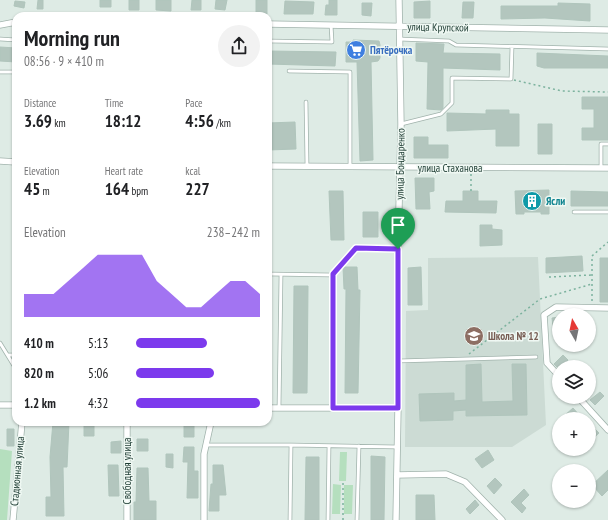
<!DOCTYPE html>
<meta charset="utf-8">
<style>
:root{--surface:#fff;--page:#f2f2f2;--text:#202124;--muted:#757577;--accent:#7c3aed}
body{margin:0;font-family:"PT Sans Narrow",sans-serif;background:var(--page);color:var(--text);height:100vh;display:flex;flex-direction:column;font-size:15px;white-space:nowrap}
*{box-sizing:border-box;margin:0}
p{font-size:13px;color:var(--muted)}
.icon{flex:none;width:22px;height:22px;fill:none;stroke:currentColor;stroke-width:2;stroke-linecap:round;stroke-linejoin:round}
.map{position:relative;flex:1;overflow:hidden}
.sheet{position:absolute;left:12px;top:12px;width:260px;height:414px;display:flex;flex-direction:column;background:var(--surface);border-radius:12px;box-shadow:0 1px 3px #0004}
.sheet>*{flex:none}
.needle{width:26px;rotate:351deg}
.controls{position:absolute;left:552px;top:308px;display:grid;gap:8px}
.controls a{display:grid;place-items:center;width:44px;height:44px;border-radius:50%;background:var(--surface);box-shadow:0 1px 3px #0004;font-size:20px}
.pin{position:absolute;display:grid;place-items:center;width:34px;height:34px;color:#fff;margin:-41px -17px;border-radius:50% 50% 50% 0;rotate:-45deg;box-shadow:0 0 4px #0007}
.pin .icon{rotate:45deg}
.round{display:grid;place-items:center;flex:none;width:42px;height:42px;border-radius:21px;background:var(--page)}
.summary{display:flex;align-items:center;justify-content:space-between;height:68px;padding:0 12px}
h1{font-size:22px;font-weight:600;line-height:30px}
.stats{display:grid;grid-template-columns:repeat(3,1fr);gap:6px;height:68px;padding:4px 12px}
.stats div{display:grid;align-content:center}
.stats b{font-size:17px;font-weight:600}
.stats small{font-size:11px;font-weight:400}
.stats p{font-size:11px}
.chart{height:112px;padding:8px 12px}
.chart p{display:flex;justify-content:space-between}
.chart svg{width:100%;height:72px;margin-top:4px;fill:var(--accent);opacity:.7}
ul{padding:0 12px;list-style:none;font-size:13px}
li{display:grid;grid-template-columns:64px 48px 1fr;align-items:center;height:30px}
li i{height:10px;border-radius:5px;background:var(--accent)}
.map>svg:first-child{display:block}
.built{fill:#ccdbd4}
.green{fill:#b5dfbe}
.building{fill:#b3c6be;stroke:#b0c5bc}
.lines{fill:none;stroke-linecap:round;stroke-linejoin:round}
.service-casing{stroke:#a1b3ac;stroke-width:4.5}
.minor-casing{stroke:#a1b3ac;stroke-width:7}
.path{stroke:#7cb29e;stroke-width:1.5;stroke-dasharray:2 3;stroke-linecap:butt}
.service{stroke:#fff;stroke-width:3}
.minor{stroke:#fff;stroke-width:5.5}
.route-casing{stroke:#fff;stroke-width:8}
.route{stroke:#7c3aed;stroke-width:5}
.labels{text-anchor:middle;stroke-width:3;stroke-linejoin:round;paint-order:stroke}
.street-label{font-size:11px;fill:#1e3c33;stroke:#eff8f3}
.shop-label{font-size:11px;font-weight:bold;fill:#366cbe;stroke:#eff8f3;text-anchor:start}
.culture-label{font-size:11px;font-weight:bold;fill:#0d838f;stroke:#eff8f3;text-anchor:start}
.education-label{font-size:11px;font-weight:bold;fill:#785e54;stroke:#eff8f3;text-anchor:start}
</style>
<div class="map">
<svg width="608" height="520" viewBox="0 0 608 520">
<rect width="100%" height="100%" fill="#deebe5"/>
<!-- built -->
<path class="built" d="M538,257L546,425L512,447H405L406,311L428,310V258Z"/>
<!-- green -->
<path class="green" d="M0,449L12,451L7,520H0Z
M340,452H347L346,481H339Z
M333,484L341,485L340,514H332Z
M344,485H353L352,514H344Z"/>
<!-- building -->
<path class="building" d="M38,0H43V9H37Z
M100,0H111V7H100Z
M129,0H139V10H129Z
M156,0H171V11L156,10Z
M192,0H201V10H191Z
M216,0H227L225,10L215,9Z
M256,0H267V14H256Z
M329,0H337V15H325L326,5H329Z
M15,1L25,2L24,8L14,6Z
M285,1L314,2L313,14H284Z
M430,1V18H414V2Z
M463,2H474L473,18H462Z
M362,3H372L371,16L362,15Z
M558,3L590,4V21L545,18L501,19V6H558Z
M353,40L379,41L380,45V58L378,61L371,62L373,160L360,161L357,62H346V42H353Z
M416,43L444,44L443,53L500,54V70L443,68V108L441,110L427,109L428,62L416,61Z
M0,47L16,48V62L0,61Z
M268,51L336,52L335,66L268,64Z
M537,53L608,56V68H544L537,66Z
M582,97H608V140H582V128H594V109H582Z
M486,110H509V114H519V146H496V129L447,131V113L486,114Z
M295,122L296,149L268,150V123Z
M538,124H552V154H538Z
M414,137H428V145H448V158H414Z
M415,178H434V191L429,192L430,209H416Z
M549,190V214H541V212H524V214H516L515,191Z
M329,191H343L344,240H331Z
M463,191H478V201H497L496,213L445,212L446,201H463Z
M571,191L608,192V206H571Z
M363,212H378V237H363Z
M480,225H492V229L502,230V245L480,246Z
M582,256L583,271L546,273V258Z
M600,258H608V302H600Z
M343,267H357L358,290H360L358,393H345L346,289H344Z
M421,267L422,305H408V268Z
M294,286H308L307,393H293Z
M559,317V335L554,336L552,318Z
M563,355L568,360L559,369L554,364Z
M481,364L482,402L513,401L512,364H526L527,415L466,416V410L453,411V420L420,421L419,394L454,393V401L466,400V365Z
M600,392L604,396L595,405L590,400Z
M573,408L580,416L577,419H567L564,416Z
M53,422H69L67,467H63L64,516H46V497H51L50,457Z
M84,423H94V436H84Z
M184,424H194V437H184Z
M594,428L599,433L589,442V433Z
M7,429H14V446H7Z
M137,439H148V451H137Z
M121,441V453H111V442Z
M184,447H194V471H198V498H187L188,462H183Z
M488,450L494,460L482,468L475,459Z
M166,454H173V468L166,467Z
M371,456L385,457L384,520H371Z
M306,457H319V520H305Z
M108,465H118L119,496H109Z
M213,465H223L226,495H219V511H209L211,484H213Z
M137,468H148L149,501H156V520H134V502H136Z
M608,470V490L602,496L592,485Z
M495,478L502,485L494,494L487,486Z
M524,489L529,495L521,503L526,508L522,513L511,502Z
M416,495H434L435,520H416Z
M475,500L479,505L470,514L466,509Z"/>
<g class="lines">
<!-- service casing -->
<g class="service-casing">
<path id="service" d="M0,39L16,40
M399,39L449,41L456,45L608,49
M268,41L332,42L331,25
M289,71L350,72V167
M0,72H16
M306,102L307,166
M401,124L441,114L452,103V78L511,79L512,47
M601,168V144H608
M574,212H608
M268,274L333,275L356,248L398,249
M333,275V408
M0,343L16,369
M8,355H16
M398,361L536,357
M279,408L281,275
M206,445H291
M290,520L291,445L398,447
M328,520L329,446
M357,520L359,446"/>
</g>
<!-- minor casing -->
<g class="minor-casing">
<path id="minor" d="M268,24L608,30
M0,25L16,22
M0,161L16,162
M268,166L608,168
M559,376L547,363L544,315L556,307L608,308
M578,397L608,430
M0,405H16
M268,408H398
M127,422V520
M397,475L446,474L465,482L502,520
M13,520L22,422
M204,520V454L211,422
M396,520L398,408V249L401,124L399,0"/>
</g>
<!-- path -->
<path class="path" d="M514,80L562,91L608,92
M471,191V174
M549,277L592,275
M592,301V256L608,242
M469,354L540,299L592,284
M343,520V483"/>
<!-- service -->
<use href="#service" class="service"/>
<!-- minor -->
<use href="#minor" class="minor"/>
</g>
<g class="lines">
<!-- route casing -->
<g class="route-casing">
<path id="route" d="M356,248L398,249V408H333V274Z"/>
</g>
<!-- route -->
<use href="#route" class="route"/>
</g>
<!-- icons -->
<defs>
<g id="supermarket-disc" transform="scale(1)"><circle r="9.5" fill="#3f7fe0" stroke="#eff8f3"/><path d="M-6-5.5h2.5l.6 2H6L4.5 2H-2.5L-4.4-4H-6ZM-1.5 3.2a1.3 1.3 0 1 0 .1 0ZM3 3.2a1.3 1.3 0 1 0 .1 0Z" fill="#fff"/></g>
<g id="building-disc" transform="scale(1)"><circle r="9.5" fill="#0f9aa8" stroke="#eff8f3"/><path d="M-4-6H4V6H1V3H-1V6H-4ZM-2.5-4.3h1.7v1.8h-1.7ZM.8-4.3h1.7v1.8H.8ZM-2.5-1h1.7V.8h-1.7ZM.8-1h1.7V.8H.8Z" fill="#fff"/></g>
<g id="school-disc" transform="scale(1)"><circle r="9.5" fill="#8d6e63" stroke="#eff8f3"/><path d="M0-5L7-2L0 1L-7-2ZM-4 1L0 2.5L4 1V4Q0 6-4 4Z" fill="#fff"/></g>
</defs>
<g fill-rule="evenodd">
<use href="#supermarket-disc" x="356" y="50"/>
<use href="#building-disc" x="532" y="201"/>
<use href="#school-disc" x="474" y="336"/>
</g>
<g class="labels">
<!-- street labels -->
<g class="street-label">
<text transform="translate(438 27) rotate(1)" y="4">улица Крупской</text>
<text transform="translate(400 164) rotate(-89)" y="4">улица Бондаренко</text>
<text x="450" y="172">улица Стаханова</text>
<text transform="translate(17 471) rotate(-85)" y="4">Стадионная улица</text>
<text transform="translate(127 471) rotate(-90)" y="4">Свободная улица</text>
</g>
<!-- shop labels -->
<g class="shop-label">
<text x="370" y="54">Пятёрочка</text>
</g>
<!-- culture labels -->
<g class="culture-label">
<text x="546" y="205">Ясли</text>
</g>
<!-- education labels -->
<g class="education-label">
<text x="488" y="340">Школа № 12</text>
</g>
</g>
</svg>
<div class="controls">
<a><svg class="needle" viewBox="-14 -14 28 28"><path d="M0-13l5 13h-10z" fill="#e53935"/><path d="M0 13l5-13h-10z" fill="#757577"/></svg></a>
<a><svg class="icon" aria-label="layers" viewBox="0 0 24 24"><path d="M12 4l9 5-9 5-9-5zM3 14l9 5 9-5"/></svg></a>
<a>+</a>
<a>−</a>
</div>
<div class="pin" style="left:398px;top:249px;background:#1e9e55"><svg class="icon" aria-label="arrive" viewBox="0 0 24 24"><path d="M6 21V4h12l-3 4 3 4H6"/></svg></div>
<section class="sheet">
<div class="summary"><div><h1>Morning run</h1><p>08:56 · 9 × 410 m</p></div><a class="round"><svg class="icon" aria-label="share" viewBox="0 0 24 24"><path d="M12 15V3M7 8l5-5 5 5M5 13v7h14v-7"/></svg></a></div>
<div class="stats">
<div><p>Distance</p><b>3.69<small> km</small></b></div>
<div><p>Time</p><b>18:12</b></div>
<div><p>Pace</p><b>4:56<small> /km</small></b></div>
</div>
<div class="stats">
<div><p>Elevation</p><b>45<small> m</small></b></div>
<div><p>Heart rate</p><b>164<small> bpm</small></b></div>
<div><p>kcal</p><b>227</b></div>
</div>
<div class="chart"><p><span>Elevation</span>238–242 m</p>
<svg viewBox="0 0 160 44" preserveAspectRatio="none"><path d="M0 44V30L10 30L20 30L30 22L40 14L50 6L60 6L70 6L80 6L90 22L100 30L110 38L120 38L130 30L140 22L150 22L160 30V44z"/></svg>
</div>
<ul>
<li><b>410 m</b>5:13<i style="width:57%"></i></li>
<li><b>820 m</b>5:06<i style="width:63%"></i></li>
<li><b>1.2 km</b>4:32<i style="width:100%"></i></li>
</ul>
</section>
</div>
